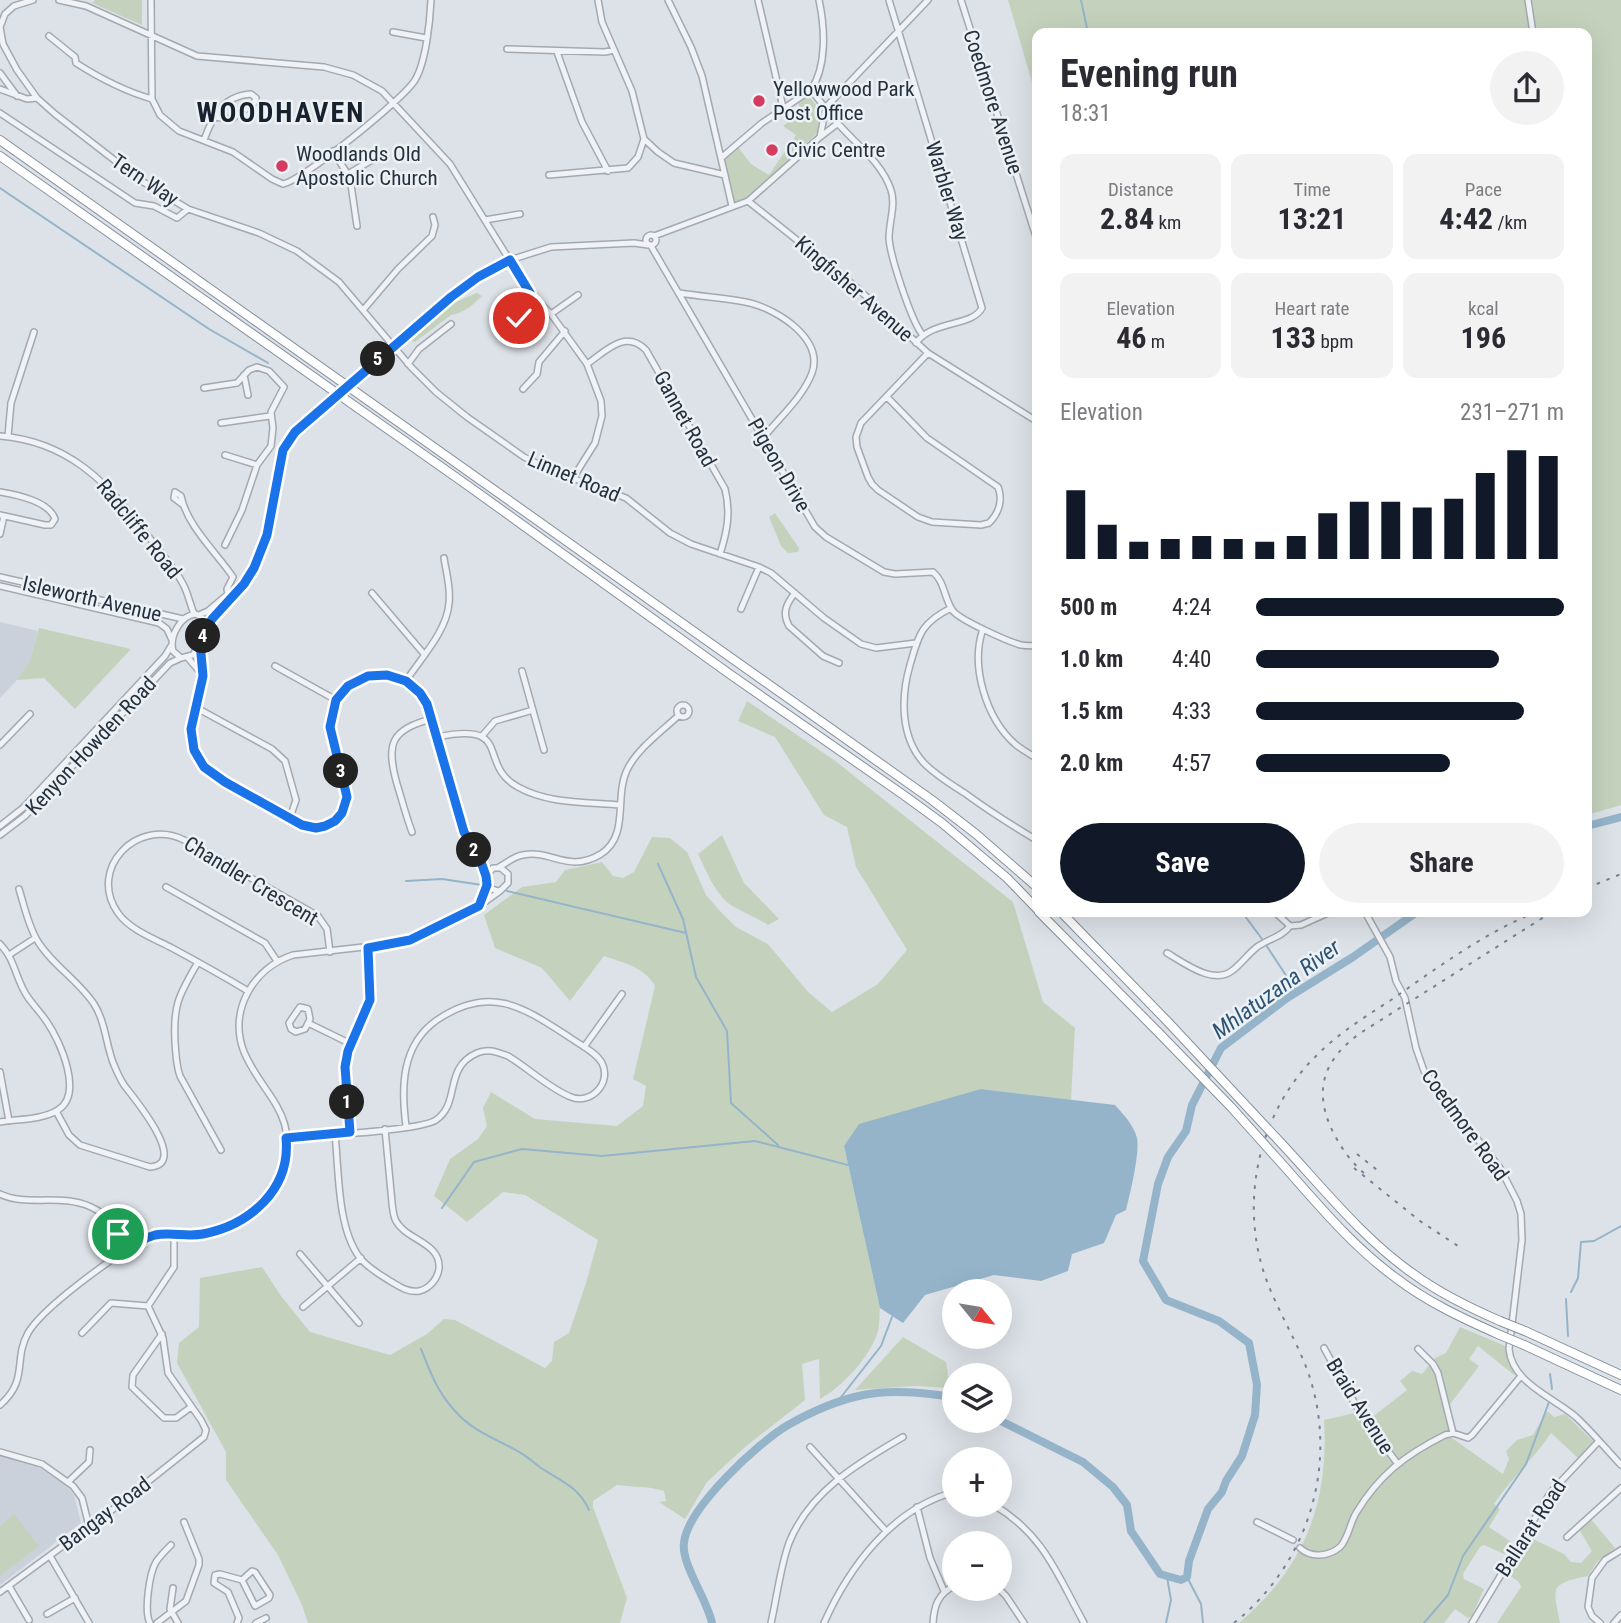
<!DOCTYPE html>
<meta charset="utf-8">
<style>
:root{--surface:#fff;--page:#f2f2f3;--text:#2b2b33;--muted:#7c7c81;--accent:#111827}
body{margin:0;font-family:"Roboto Condensed",sans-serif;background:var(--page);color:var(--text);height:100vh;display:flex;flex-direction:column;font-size:26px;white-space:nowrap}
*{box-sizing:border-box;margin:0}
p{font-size:23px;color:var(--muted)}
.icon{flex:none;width:38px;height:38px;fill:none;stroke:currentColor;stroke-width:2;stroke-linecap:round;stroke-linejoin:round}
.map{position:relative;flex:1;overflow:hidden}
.details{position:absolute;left:1032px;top:28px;width:560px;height:889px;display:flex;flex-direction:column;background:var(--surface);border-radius:14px;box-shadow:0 7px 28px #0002}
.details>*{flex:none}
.needle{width:46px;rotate:120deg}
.fabs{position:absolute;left:942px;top:1279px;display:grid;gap:14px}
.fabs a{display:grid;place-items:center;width:70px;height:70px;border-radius:50%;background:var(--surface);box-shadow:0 7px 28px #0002;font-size:35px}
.pin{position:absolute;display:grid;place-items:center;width:60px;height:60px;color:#fff;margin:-30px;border:4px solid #fff;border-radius:50%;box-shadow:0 2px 7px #0007}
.km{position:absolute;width:35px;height:35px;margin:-18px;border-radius:50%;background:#222;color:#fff;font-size:19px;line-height:35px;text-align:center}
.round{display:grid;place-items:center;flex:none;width:74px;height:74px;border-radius:37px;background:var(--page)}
.headline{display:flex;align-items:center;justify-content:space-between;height:119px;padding:0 28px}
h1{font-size:38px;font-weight:700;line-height:52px}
.metrics{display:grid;grid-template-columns:repeat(3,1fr);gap:10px;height:119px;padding:7px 28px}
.metrics div{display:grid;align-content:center;border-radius:14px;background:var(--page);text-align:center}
.metrics b{font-size:30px;font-weight:700}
.metrics small{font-size:19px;font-weight:400}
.metrics p{font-size:19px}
.chart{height:196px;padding:14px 28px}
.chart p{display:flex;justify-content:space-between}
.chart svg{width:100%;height:126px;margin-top:7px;stroke:var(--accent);stroke-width:6}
.action{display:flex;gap:14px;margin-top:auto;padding:14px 28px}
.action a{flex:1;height:80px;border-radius:42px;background:var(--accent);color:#fff;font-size:28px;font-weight:700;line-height:80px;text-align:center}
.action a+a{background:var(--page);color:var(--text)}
ul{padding:0 28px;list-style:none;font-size:23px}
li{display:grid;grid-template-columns:112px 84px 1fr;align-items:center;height:52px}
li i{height:18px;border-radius:9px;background:var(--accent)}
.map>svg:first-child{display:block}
.built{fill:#cbd1da}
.green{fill:#c4d2bd}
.water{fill:#95b4ca}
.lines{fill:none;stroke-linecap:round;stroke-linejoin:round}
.stream{stroke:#95b4ca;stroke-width:2}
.river{stroke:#95b4ca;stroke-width:8}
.minor-casing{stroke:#a2a9b2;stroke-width:8}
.highway-casing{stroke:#83919f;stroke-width:10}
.minor{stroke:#f0f2f6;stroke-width:5}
.highway{stroke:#fff;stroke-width:8}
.rail{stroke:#758392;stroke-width:2;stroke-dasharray:3.5 7;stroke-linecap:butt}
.minor-bridge-casing{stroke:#a2a9b2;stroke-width:8;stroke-linecap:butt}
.highway-bridge-casing{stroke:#83919f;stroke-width:10;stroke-linecap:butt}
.minor-bridge{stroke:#f0f2f6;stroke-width:5}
.highway-bridge{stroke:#fff;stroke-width:8}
.route-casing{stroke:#fff;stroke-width:14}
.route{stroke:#1a73e8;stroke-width:9}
.poi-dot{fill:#d53a5f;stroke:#ecf1f5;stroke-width:2.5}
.labels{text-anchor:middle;stroke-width:5;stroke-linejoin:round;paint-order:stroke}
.poi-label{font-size:21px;fill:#26313f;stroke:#ecf1f5;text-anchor:start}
.street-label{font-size:21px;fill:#26313f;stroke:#ecf1f5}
.water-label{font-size:23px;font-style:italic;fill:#2e5475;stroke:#ecf1f5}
.district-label{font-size:28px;font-weight:bold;letter-spacing:2px;fill:#18222f;stroke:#ecf1f5}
</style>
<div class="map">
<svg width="1621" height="1623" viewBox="0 0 1621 1623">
<rect width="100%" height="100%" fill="#dde2e8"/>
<!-- built -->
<path class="built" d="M0,622L38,631L30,660L17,680L0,698Z
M0,1456L32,1463L67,1486L74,1495L81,1523L0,1585Z"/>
<!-- green -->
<path class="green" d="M95,0H142V25L92,3Z
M1008,0H1621V805L1587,815V33H1038V103Z
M808,96C820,107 822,117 818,132L750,200L734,204L723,157L738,147L751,164L769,175L796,135L783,126L801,112L798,102Z
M477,293L482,296C473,305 464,313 451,315L415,342L409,340L450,304Z
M775,513L799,548L798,552L788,553L781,546L769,517Z
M39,628L131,649L75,709L44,678L17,680L30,660Z
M747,701L834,760L1013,902L1043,1002L1075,1028L1071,1100L981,1089L844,1146L880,1308C879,1316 880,1324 878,1331C871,1356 842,1387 820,1399L819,1359L802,1364L805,1400L745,1447L707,1482L685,1519L659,1502L666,1501L664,1491C645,1485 635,1488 617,1485L593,1501V1507L627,1598L620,1623H308L302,1605L278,1555L226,1480V1452L177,1363L179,1343L199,1327L200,1278L262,1267L281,1296L310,1332L390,1355L427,1334L444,1319L455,1320L545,1368L552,1361L554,1342L569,1333L586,1283L598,1240L525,1195L503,1192L467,1222L434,1196L450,1159L478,1139L487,1126L483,1108L491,1092L535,1119L617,1126L643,1106L646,1086L633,1079L655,986C644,967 624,963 604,956L570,1001L542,968L495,948L484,915L522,887L556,882L565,870L602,862L613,876L623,878L634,872L652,837L670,838L687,852L706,895L720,911L736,927L768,944L808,992L832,1012L878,984L907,950L856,867L847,827L824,815L775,737L738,721Z
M722,835L744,883L779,919L768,925C758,918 735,909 728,903C713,890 706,870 698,854Z
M1460,1327L1508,1347L1507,1355L1516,1373L1514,1375L1478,1346L1469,1359L1479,1366L1445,1411L1452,1438L1503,1474L1509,1459L1506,1451L1517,1440L1533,1435L1547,1411L1554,1417L1565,1414L1594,1442L1578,1458L1551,1433C1534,1459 1511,1478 1494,1504L1500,1509L1489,1527L1510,1541L1512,1545L1504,1554L1484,1545L1480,1547L1463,1574L1464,1579L1484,1589L1472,1616L1468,1618L1455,1609L1444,1623H1239C1304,1568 1329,1504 1324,1420L1359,1412L1366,1422L1407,1390L1400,1381L1412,1371L1422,1374L1435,1358L1446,1353Z
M903,1337L946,1362L950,1388L916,1386L855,1390Z
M14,1514L39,1546L0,1576V1526Z
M1590,1518L1615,1548L1597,1562L1588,1576C1549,1584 1553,1587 1560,1623H1497L1521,1587L1519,1582L1509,1575V1570L1529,1537L1564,1554L1571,1562L1581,1563L1592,1551L1580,1531Z"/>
<!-- water -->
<path class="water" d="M981,1089L1115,1105C1123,1114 1134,1125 1137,1138C1140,1153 1130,1194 1126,1210L1116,1215L1104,1243L1072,1254L1068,1271L1041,1281L994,1275L925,1295L903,1323L880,1308L844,1146L859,1124Z"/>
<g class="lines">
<!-- stream -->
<path class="stream" d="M1081,0L1088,33
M0,188L209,329L268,363
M658,864L683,919L696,977L727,1031L731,1103L778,1145
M406,881L442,879L482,885
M507,891L686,933
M1242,912L1262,939
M1266,945L1297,992
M442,1208L474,1162L522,1149L602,1156L755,1141L848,1165
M1571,1292L1578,1278L1581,1242L1594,1241L1621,1226
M1566,1299L1568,1336
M421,1349C430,1372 438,1393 455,1411C472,1431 497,1439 519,1452C527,1456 534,1463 541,1468C561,1481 579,1487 589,1510
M1550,1374L1552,1389
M838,1401L881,1346L892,1317
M1187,1577L1201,1604L1203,1623
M1166,1623L1171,1600L1167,1577
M1424,1623L1448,1595L1463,1556L1526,1464L1549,1402"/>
<!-- river -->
<path class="river" d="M1587,826L1621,817
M999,1420L1083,1462L1113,1487L1127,1505L1131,1531L1160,1574L1181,1580L1187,1577L1189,1561L1208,1509L1222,1492L1226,1481L1242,1456L1255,1415L1257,1385L1249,1343L1219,1321L1166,1300L1143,1261L1158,1184L1168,1157L1186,1131L1192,1105L1221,1048L1287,998L1353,957L1417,912
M712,1623C707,1599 681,1564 684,1543C687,1508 759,1442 788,1425C811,1412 838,1400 863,1395C892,1389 924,1393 954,1397"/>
<!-- minor casing -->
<g class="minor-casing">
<path id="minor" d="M33,0L14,6L5,14L0,27L3,44L17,70L37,98L55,114L140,180L188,209L259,233L297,251L339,282L411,367L436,392L467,417L524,457L551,470L626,498L670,533L691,544L759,567L771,573L824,618L861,644L876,648L916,643
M59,0L86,6L197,56L324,67L353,75L382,91L450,164L530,293L551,314L587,364L601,401L602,416L595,443L573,478
M151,0L152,99L160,115L179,131L233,152L272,179L283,184C303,180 404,99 415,80C426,62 430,21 431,0
M598,0L602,22L632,91L644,139L658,152L674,163L725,175
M668,0L691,47L702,76L732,206
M758,0L783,107
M819,0C825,28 827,66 811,90L823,105
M889,0L982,308C972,327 932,320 916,343
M961,0L1038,243
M1528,0L1533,33
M393,32L426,38
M49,36L75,57L76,63C101,79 124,91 152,99
M507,49L605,52L614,50
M557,52L582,122L608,171
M0,73L17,96
M0,89L27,99L37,98
M828,105L928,0
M828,111C846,138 880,157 891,190C896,205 889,222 889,238C890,256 911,320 922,334
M0,113L135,203L154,206L177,218L188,209
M820,137L825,112
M204,140C213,115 223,96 251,94L256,98L254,103L232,119L214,117
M333,151L350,178L357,226
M721,158L762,123L811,90
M348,174L377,157
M549,175L628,168L638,157L644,139
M748,201L857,288L928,353L1038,422
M485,220L520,214
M646 240a5 5 0 1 1 10 0a5 5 0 1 1-10 0Z
M654,236L748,201L820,137L837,124
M651,246L815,527L826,537L884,572L895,574L933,572C945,582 944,599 953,611C960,620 1009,642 1021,645C1027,646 1032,646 1038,645
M680,293C703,297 728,298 750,303C778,310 824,339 812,373C803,397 779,418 763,438
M364,309L398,269L432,236L435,225L433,217
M551,314L578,295
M506,331C520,328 525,305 530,293
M408,364L419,349L451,324
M587,364C606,351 625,329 646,350L725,489C731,513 727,532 720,554
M363,372L464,286L510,260L551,247L634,243L648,245
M244,375L248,395
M204,388L237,383L249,370L257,367L269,371L284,387L271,412L273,428L271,446L257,465L242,510L225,545
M523,389L537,374L539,362L565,331
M887,397L927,438L998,487C1003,500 999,513 989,523L981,525L932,522L918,517L878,490L872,484L868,477L857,447L856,437L861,423L928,353
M221,423L270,416
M0,436C66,441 107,481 144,531C157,548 173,565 183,584C188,593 190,604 194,614
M8,436L11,403L34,332
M225,455L257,465
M0,492C17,495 49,501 55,519L51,525H45L0,515
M182,504L174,498L175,492L181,496C187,526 216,552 233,577L227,589L228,594
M0,534L4,516
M0,577L183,619
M0,586L159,623L167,629L172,640
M372,593L424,654
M795,593C786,604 782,613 789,626L823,656L839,663
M951,608C921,623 919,634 910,665C901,696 900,736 923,762C935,775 951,784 966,794C989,811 1013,826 1038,841
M741,609L759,567
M196,614L204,619L206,629L193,655L181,658L173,651C169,636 181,615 196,614Z
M199,615L208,611L241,583
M206,629L212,619L250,577L263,548L283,450L295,432L322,407
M983,629C970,666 986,718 1015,744C1022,750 1030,754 1038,759
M200,643L203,676L191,729L192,742L197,756L214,776L298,823C308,827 318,830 328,825C375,803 311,739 338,697C345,687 356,679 368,676C384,672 401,676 413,686C436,705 453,799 464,831C467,842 475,849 480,858C487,871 481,890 500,891L508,883V874L501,868H493L486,876
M188,658L200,672
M275,666L336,700
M522,671L544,750
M406,681C421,658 447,631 449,603C451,588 446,572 444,558
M677 711a6 6 0 1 1 12 0a6 6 0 1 1-12 0Z
M195,707L272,749L285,761L296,800L290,818
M482,736L495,721L533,710
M437,737C515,721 476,764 518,787C548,804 587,802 620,805
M0,745L30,714
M0,826L23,808L165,656L171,646
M412,832C406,816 402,800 397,784C386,745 390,729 432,719
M0,835L25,816L170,663L181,658
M499,867C507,863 514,856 523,855C551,849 568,874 601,854C630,835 614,797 627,770C637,749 661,732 678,716
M166,887L265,943L277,961
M19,889C24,905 28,925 37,940C51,964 78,980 94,1004C106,1023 106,1046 114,1065C117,1072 120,1079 124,1085C133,1097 190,1164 150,1167L80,1145L69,1135L56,1111
M480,903L487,885
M1275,912L1290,926
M1365,912L1390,957L1396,981L1405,998L1416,1048L1424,1071L1500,1168L1517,1201L1521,1214L1522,1240L1509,1349C1512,1383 1553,1397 1576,1417C1592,1432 1606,1449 1621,1465
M1290,926L1301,925L1330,912
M0,944C15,959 16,980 27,996C33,1005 41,1013 47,1022C60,1041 84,1094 58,1110C42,1120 18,1119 0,1122
M1167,953C1184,963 1214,986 1233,970C1242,963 1248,954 1257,947C1268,939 1282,937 1290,926
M9,955L35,938
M198,962C179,995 173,1004 175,1042C176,1054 176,1065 180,1076L221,1150
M248,991C223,976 198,962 172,948C155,939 130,930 118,913C87,869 137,817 184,840L318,916L327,929L330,952
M300,1007L308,1009L310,1019L305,1029L296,1032L291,1029L289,1023Z
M308,1023L351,1044
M584,1047L622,994
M0,1072L9,1121
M350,1132L345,1067L348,1051L370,1000L367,949
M335,1134C339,1171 337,1228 360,1258C368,1268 379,1274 390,1281C399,1286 408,1293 419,1291C429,1289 438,1279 439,1268C441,1242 404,1240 395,1219C392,1211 392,1201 391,1192C389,1171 387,1150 385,1129
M286,1138C312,1136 420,1131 436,1120C461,1103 443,1068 477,1053C488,1048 497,1052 508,1056C528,1068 550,1089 571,1097C591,1105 612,1083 602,1063C596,1052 579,1044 569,1037C523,1007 490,984 437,1020C401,1045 401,1088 406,1126
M0,1194C27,1207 60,1193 91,1207C113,1217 118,1231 122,1254
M300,1254L359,1323
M303,1307L361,1258
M82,1333L111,1303L148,1306
M162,1334L133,1375L132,1387L164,1418H176L191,1407
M1324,1348L1359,1411L1397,1463
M1418,1349L1433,1364L1438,1373L1453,1433
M0,1405C29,1380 13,1360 28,1333C43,1307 111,1259 139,1242C156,1232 171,1236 190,1235C230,1233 267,1212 281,1173C302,1114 263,1097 244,1052C228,1011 253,968 293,955L399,943L471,912L500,891
M810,1447L886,1531
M0,1452L42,1464L73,1486L82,1498L89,1526
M68,1482L89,1462L90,1450
M994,1505C1044,1535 1057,1574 1084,1623
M917,1507L930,1558L944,1591
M1257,1522L1293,1540
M1567,1537L1621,1488
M1300,1548C1311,1558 1328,1557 1340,1547C1348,1539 1350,1523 1356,1513C1379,1475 1405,1455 1445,1435L1453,1433L1468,1438L1472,1435L1521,1376
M50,1556L89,1623
M9,1586L29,1620
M173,1588L170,1609L178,1623
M999,1589L1006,1596L1024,1623
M0,1592L116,1507L204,1437L206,1430L201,1420L168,1373L163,1338L148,1306L174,1267V1235
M47,1614L75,1598
M150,1623C144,1612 149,1574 156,1562C160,1556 166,1550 171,1545
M157,1623L186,1601L199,1565V1559L184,1522
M237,1623L239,1618L228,1592L214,1583L215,1575L220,1574L242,1580L255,1606L269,1598L270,1595L255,1572L252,1571L242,1580
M256,1623L266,1618
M771,1623C777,1597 780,1568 789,1543C809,1492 858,1463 903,1437
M824,1623C849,1567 892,1509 954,1492
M933,1623C934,1606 938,1594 954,1586
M1472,1623L1550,1493L1599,1441
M1600,1623L1592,1616L1588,1607L1592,1578L1605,1560L1621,1550
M1614,1623L1621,1615"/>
</g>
<!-- highway casing -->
<g class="highway-casing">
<path id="highway" d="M0,140L932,800L976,834L1038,888
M0,156L467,485L731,675L905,796L942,823L1007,878L1038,910
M1039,912L1159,1033
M1061,912L1168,1022
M1281,1143C1323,1188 1364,1240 1415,1275C1441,1294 1470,1308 1500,1321
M1274,1155C1313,1198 1349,1244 1396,1278C1427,1302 1464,1319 1500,1335
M1525,1331L1621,1375
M1524,1345L1621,1390"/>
</g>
<!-- minor -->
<use href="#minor" class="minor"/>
<!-- highway -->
<use href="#highway" class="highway"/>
<!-- rail -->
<path class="rail" d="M1587,888L1621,874
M1357,1154L1377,1170
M1354,1168L1420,1221L1461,1248
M1364,1173C1351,1162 1342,1149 1334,1134C1312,1091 1323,1059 1362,1032L1552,912
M1234,1623C1308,1564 1339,1465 1309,1375C1297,1340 1276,1309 1264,1273C1240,1199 1259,1113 1315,1057C1337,1034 1365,1017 1391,1000C1437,968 1484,933 1536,912"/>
<!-- minor-bridge casing -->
<g class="minor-bridge-casing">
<path id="minor-bridge" d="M322,407L363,372"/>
</g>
<!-- highway-bridge casing -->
<g class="highway-bridge-casing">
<path id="highway-bridge" d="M1168,1022L1281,1143
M1159,1033L1231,1107L1274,1155
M1500,1321L1525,1331
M1500,1335L1524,1345"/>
</g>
<!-- minor-bridge -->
<use href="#minor-bridge" class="minor-bridge"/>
<!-- highway-bridge -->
<use href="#highway-bridge" class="highway-bridge"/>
</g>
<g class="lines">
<!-- route casing -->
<g class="route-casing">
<path id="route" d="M118,1234L122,1254C133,1246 143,1238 155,1235C171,1232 187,1237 203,1234C250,1225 291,1189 286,1138L350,1132L345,1067L348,1051L370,1000L368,948L410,940L479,906L487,885L486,876L480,859L464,832L427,704L420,693L406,681L387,675L368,676L348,686L336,700L330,727L347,797L342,813L335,821L325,826L316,828L302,825L225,782L204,767L194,750L191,729L203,676L200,643L212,619L244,584L254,568L267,535L283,450L295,432L451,297L478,277L510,260L530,293L519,318"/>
</g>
<!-- route -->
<use href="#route" class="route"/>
</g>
<!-- markers -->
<g class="poi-dot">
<circle cx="759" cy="101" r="7"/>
<circle cx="772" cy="150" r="7"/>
<circle cx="282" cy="166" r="7"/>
</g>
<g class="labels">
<!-- poi labels -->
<g class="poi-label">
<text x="773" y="96">Yellowwood Park<tspan x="773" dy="24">Post Office</tspan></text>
<text x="786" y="157">Civic Centre</text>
<text x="296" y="161">Woodlands Old<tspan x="296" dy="24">Apostolic Church</tspan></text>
</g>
<!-- street labels -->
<g class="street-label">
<text transform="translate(993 102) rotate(72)" y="7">Coedmore Avenue</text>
<text transform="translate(145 180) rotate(34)" y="7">Tern Way</text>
<text transform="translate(947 191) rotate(73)" y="7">Warbler Way</text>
<text transform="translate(854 289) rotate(41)" y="7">Kingfisher Avenue</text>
<text transform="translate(685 419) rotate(61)" y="7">Gannet Road</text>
<text transform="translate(779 465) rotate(60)" y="7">Pigeon Drive</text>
<text transform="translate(574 477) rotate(23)" y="7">Linnet Road</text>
<text transform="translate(139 529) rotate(51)" y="7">Radcliffe Road</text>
<text transform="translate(92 599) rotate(13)" y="7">Isleworth Avenue</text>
<text transform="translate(91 746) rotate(-47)" y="7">Kenyon Howden Road</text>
<text transform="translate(251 881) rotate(31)" y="7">Chandler Crescent</text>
<text transform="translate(1465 1125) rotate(54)" y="7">Coedmore Road</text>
<text transform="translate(1360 1406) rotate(58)" y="7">Braid Avenue</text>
<text transform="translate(105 1514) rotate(-37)" y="7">Bangay Road</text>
<text transform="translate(1531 1528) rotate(-57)" y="7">Ballarat Road</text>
</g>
<!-- water labels -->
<g class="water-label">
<text transform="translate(1276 989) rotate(-36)" y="8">Mhlatuzana River</text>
</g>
<!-- district labels -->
<g class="district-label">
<text x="281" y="122">WOODHAVEN</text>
</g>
</g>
</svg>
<div class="fabs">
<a><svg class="needle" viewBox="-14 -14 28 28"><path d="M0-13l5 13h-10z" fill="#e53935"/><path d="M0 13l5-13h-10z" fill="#7c7c81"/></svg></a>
<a><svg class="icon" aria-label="layers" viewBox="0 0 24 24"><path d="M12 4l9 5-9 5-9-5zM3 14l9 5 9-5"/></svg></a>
<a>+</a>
<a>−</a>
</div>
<div class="pin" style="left:118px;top:1234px;background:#1e9e55"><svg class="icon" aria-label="arrive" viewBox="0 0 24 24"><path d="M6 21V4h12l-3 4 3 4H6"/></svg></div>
<div class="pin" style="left:519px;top:318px;background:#d93025"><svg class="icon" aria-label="check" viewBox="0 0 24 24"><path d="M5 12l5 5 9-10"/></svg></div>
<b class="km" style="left:347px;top:1102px">1</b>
<b class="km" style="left:474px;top:850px">2</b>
<b class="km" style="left:341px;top:771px">3</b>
<b class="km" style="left:203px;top:636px">4</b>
<b class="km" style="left:378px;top:359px">5</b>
<section class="details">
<div class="headline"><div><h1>Evening run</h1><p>18:31</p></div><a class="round"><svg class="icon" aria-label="share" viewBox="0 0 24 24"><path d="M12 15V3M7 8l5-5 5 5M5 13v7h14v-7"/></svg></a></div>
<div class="metrics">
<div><p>Distance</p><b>2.84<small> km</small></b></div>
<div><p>Time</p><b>13:21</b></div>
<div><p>Pace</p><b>4:42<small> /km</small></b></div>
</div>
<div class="metrics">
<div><p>Elevation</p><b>46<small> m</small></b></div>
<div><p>Heart rate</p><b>133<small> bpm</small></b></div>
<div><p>kcal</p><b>196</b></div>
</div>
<div class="chart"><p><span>Elevation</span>231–271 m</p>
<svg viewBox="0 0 160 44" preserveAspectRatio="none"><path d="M5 44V20M15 44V32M25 44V38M35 44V37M45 44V36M55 44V37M65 44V38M75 44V36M85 44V28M95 44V24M105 44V24M115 44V26M125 44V23M135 44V14M145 44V6M155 44V8"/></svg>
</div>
<ul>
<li><b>500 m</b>4:24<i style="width:100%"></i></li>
<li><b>1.0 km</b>4:40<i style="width:79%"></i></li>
<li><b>1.5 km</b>4:33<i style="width:87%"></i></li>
<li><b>2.0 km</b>4:57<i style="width:63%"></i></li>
</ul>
<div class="action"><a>Save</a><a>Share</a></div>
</section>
</div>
